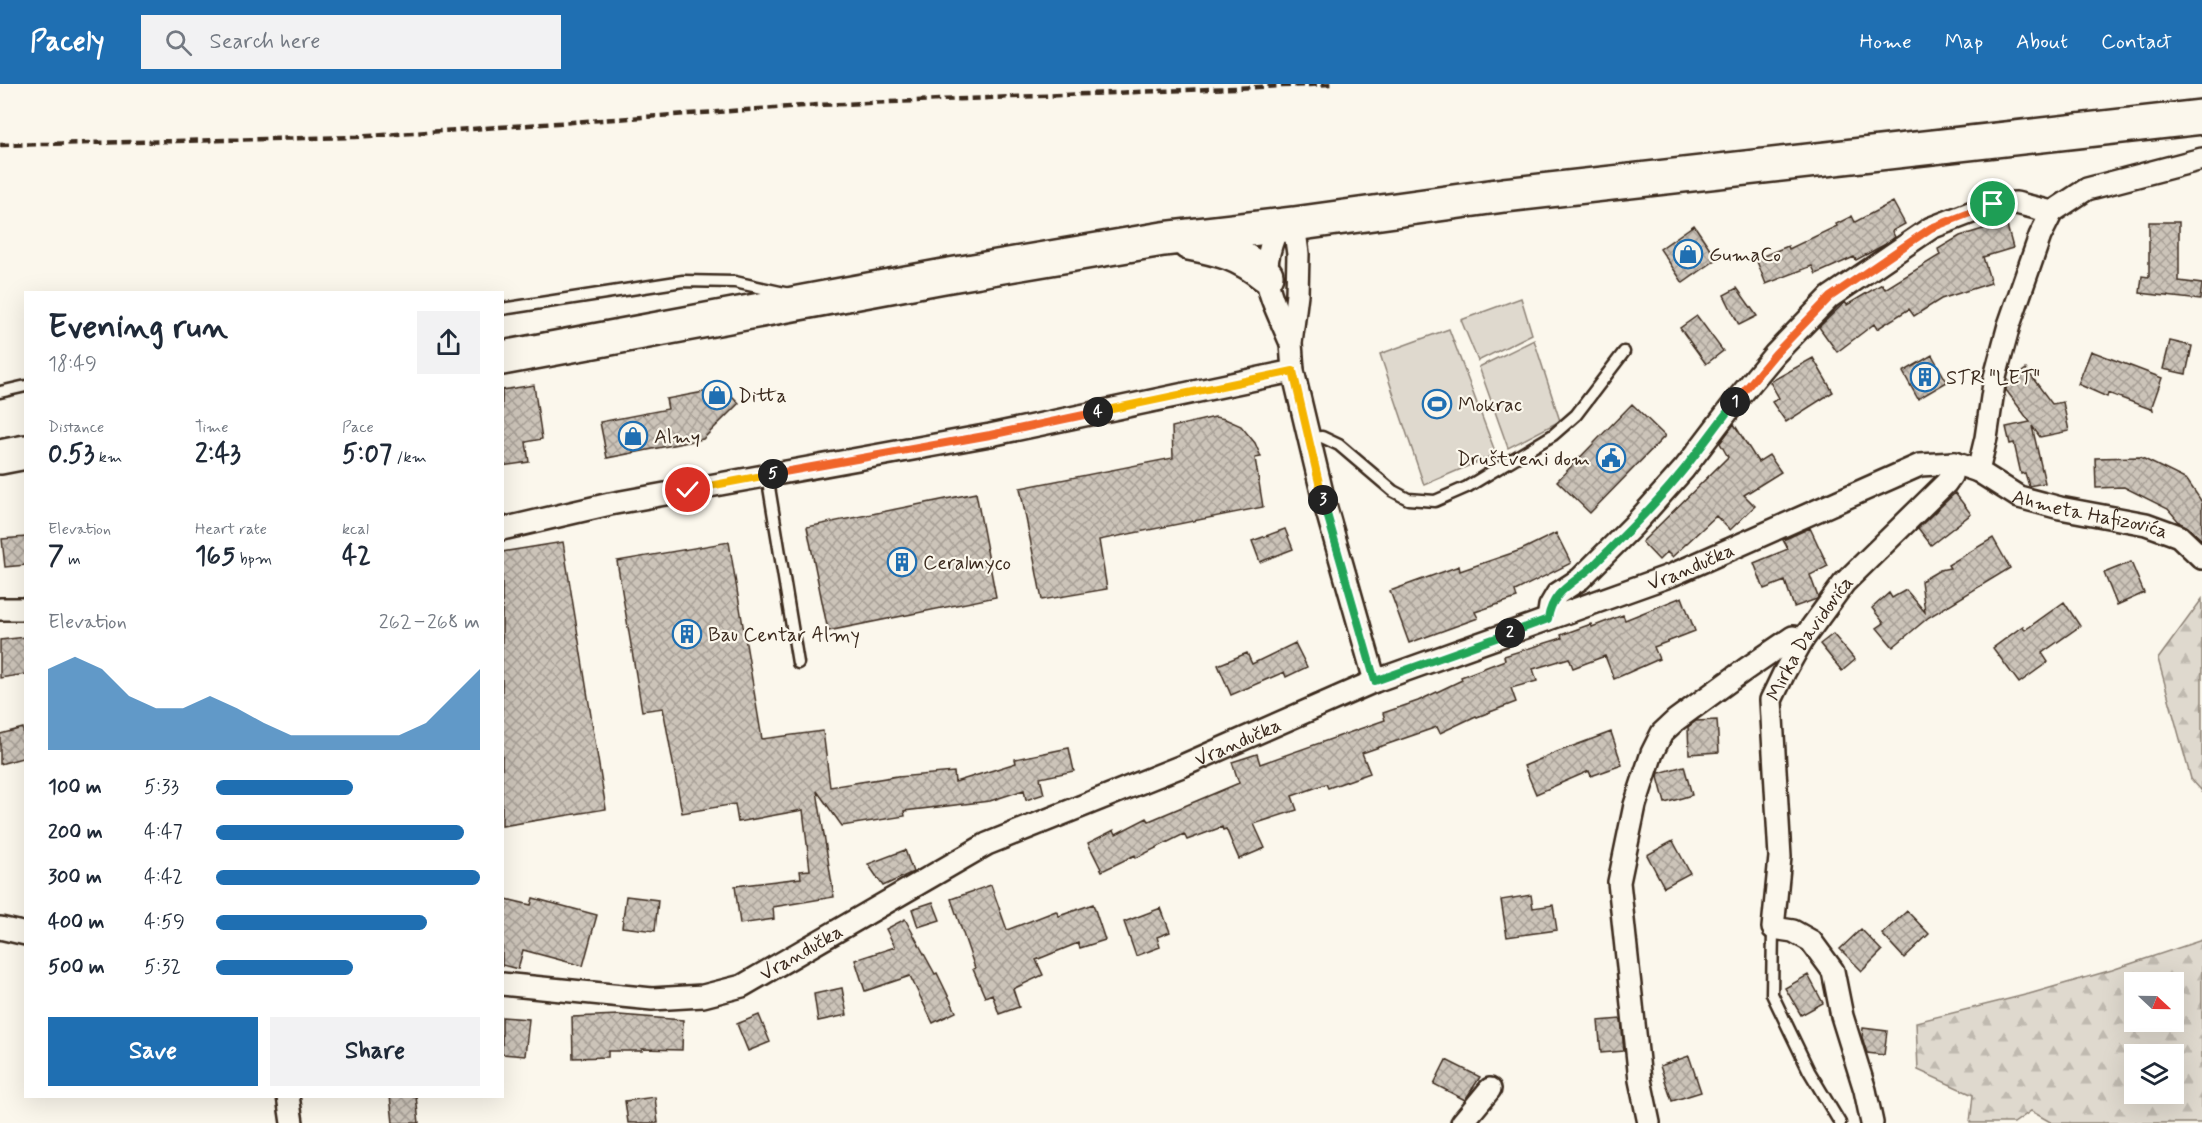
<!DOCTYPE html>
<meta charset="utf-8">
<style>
:root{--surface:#fff;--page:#f2f2f3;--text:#1f2937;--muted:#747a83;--accent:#1f6fb2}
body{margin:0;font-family:Mynerve,sans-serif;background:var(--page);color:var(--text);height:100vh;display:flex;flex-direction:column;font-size:22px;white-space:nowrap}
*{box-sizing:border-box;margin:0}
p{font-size:20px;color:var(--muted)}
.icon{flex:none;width:33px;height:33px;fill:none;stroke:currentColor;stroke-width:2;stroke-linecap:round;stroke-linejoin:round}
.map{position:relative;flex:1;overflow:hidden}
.panel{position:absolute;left:24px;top:207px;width:480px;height:807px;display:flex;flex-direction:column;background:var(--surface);border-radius:0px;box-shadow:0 6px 24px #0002}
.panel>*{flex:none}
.needle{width:39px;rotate:112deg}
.tools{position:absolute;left:2124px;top:888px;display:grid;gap:12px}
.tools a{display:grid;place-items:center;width:60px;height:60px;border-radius:0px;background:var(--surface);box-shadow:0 6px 24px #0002;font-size:30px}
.pin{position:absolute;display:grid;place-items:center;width:51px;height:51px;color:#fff;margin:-26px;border:3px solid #fff;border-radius:50%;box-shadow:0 2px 6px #0007}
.km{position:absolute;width:30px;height:30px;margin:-15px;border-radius:50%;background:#222;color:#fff;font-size:16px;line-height:30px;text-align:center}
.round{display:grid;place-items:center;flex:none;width:63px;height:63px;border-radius:0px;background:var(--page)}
.head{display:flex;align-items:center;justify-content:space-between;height:102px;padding:0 24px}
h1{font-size:33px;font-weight:700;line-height:45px}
.stats{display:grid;grid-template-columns:repeat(3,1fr);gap:9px;height:102px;padding:6px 24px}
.stats div{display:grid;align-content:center}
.stats b{font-size:26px;font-weight:700}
.stats small{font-size:16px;font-weight:400}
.stats p{font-size:16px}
.chart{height:168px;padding:12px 24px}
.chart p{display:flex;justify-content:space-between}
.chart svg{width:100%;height:108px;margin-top:6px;fill:var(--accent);opacity:.7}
.action{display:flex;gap:12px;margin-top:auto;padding:12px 24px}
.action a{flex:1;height:69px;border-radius:0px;background:var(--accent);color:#fff;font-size:24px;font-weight:700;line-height:69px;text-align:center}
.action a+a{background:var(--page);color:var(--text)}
ul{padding:0 24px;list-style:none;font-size:20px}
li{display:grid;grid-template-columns:96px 72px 1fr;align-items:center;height:45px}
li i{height:15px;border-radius:8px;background:var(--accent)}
header{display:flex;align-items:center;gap:36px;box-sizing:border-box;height:84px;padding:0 30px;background:var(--accent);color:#fff}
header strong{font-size:28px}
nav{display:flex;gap:33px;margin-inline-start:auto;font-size:21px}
.search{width:420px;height:54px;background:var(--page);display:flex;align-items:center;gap:15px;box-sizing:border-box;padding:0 21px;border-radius:0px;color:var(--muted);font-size:22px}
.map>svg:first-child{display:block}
.forest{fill:url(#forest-firs);stroke:#8d8276;stroke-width:1.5;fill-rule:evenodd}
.pitch{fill:#dfd9ce;stroke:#8d8276;stroke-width:1.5}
.building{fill:url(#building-cross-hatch);stroke:#3b2a1e;stroke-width:1.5}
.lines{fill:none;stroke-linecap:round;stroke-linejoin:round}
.lane-casing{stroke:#3b2a1e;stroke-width:15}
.street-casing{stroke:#3b2a1e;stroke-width:26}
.primary-casing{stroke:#3b2a1e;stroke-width:38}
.lane{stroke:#fbf7ec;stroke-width:10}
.street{stroke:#fbf7ec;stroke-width:21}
.primary{stroke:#fbf7ec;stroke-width:33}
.rail{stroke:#3b2a1e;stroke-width:4.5;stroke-dasharray:9 4.5;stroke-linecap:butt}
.split-1-casing{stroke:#fff;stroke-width:12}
.split-2-casing{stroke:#fff;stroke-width:12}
.split-3-casing{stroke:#fff;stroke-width:12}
.split-4-casing{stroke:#fff;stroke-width:12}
.split-5-casing{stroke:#fff;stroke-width:12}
.split-6-casing{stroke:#fff;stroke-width:12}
.split-1{stroke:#f0652b;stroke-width:8}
.split-2{stroke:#22a559;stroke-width:8}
.split-3{stroke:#22a559;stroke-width:8}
.split-4{stroke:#f5b400;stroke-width:8}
.split-5{stroke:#f0652b;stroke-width:8}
.split-6{stroke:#f5b400;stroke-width:8}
.labels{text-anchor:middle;stroke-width:4.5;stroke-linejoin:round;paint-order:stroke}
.poi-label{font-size:20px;fill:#3b2a1e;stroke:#fbf7ec;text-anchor:start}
.street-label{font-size:20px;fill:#3b2a1e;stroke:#fbf7ec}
</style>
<header>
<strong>Pacely</strong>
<div class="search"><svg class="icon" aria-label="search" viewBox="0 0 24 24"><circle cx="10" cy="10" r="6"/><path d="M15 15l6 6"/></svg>Search here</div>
<nav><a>Home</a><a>Map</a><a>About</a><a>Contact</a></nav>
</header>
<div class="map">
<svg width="2202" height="1039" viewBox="0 0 2202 1039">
<defs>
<pattern id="forest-firs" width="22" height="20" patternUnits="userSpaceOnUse" patternTransform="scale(1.5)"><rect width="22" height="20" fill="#dfd9ce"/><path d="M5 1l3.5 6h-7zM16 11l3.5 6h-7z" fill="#c0bab0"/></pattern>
<pattern id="building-cross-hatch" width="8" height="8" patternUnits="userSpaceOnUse" patternTransform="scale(1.5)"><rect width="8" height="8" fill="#ccc4b9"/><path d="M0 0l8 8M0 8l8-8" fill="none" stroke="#a79f96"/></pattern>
</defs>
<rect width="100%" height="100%" fill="#fbf7ec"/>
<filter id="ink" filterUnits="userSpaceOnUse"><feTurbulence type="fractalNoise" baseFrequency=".0167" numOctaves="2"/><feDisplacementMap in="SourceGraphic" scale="12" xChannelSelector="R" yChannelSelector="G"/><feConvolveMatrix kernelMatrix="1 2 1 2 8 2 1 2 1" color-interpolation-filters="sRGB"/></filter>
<g filter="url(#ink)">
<!-- forest -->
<path class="forest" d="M2202,515V707L2191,695L2158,575Z
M2202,856V1039H2052L2031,1027L2014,1039H1970L1973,1011L1918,986L1916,938L2029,910L2112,886ZM2134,898H2174V938H2134ZM2134,970H2174V1010H2134Z"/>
<!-- pitch -->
<path class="pitch" d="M1521,214L1532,250L1478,277L1461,236Z
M1449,245L1496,370L1424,401L1380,270Z
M1534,256L1560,337L1508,364L1479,283Z"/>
<!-- building -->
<path class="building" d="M1893,118L1905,140L1892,147L1895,153L1884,161L1856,176L1854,173L1816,190L1812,182L1766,200L1756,175L1788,162L1789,165L1837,142L1836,140L1852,132L1855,138Z
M2006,138L2013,164L1983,173L1991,199L1941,215L1914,232L1909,225L1877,245L1874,240L1837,268L1819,243L1845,218L1847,221L1882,200L1885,205L1940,171L1938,165L1960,152Z
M2149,138H2179V197L2202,200L2200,216L2140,209L2142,192L2149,193Z
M1694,141L1717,175L1683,199L1660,165Z
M1737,204L1757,232L1739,241L1724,211Z
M1697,232L1723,267L1706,280L1680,244Z
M2170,257L2192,262L2186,290L2163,285Z
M2091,267L2162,294L2152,322L2153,326L2108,309L2107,313L2078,300Z
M1932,271L1947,298L1918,315L1903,288Z
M1813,274L1833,308L1786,338L1772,318L1779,314L1770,298Z
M2026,285L2052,320L2063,318L2069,347L2040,353L2032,342L2045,399L2029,402L2025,389L2021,390L2014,359L2010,360L2006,343L2030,338L2006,306L2007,299Z
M718,298L739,319L703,355L607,374L600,338L668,325L666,315L709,307Z
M534,301L542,355L526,358L529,378L502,382V306Z
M1632,320L1665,352L1590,429L1557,397Z
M1215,333L1225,335L1241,342L1255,359L1261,373L1255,374L1263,423L1099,456L1107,505L1042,516L1020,404L1173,374L1172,343Z
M1734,340L1758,378L1769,371L1781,388L1744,411L1755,422L1730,446L1716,432L1672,473L1667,468L1659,476L1642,458L1728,373L1720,359Z
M2140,373L2187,396L2202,418V456L2188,443L2180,439L2168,425L2124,403L2096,404L2095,374Z
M976,409L996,513L828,547L807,443Z
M1955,409L1971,430L1931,461L1918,444Z
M1810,444L1828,482L1810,491L1818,513L1817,515L1794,523L1785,497L1764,505L1754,479L1788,465L1783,456Z
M1285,445L1293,465L1260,478L1252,457Z
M1556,449L1571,479L1515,507L1517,514L1475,528L1478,534L1409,559L1390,507L1459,482L1460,487L1521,466Z
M26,453V481L5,483L2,455Z
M1993,454L2010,484L1929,533L1893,563L1877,544L1884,539L1872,524L1889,509L1892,514L1906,506L1925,528L1921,497L1940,486L1950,484L1948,481Z
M563,458L606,725L502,742V468Z
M729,458L762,655L823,647L830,703L898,692V693L954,688L955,698L1016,679L1015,675L1069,664L1074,687L1040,694L1044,710L1026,716L1024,706L990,717L904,727L905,732L842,742L817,707L834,813L773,823L774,835L740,840L735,802L801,794L800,787L810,786L803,726L738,738L735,720L682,729L663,624L642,627L617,477Z
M2131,478L2144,509L2117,521L2104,489Z
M1682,513L1695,547L1654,563L1659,575L1614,595L1605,572L1573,584L1569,574L1533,585L1537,597L1511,604L1516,618L1477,633L1476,632L1440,649L1437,643L1362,669L1370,689L1328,704L1326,700L1292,712L1297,726L1254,740L1265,764L1239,775L1226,745L1223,746L1222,743L1187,756L1184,750L1136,774L1135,771L1102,787L1088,759L1114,746L1116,750L1147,734L1149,737L1239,699L1232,678L1257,670L1260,680L1385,636L1383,629L1418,617L1462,596L1461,593L1505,576L1504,572L1562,554L1561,551L1591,540L1592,543L1623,531L1625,536Z
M2064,518L2080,542L2042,569L2048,578L2019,599L1993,564L2023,542L2025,546Z
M1833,550L1855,576L1842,587L1820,560Z
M26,553V590L0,594V556Z
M1295,559L1307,583L1286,593L1284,588L1231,611L1218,581L1247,569L1252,580Z
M1717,636L1719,668L1689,670L1688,643L1696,637Z
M23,644L26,673L0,680V650Z
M1611,648L1622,681L1591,692L1589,687L1536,710L1524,682L1557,668Z
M1684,682L1692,711L1665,719L1658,693L1659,689Z
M1673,757L1690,789L1664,803L1647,771Z
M905,766L913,788L883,802L868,780Z
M991,801L1007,846L1056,827L1059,832L1093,820L1105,856L1080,864L1078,859L1036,876L1043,891L1013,905L1019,923L999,930L992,910L985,913L973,885L975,884L951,815Z
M1531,811L1533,824L1553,821L1557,846L1507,853L1501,816Z
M626,812L658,816L655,847L622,843Z
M502,814L531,821L533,814L597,831L583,882L523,866L518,885L502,881Z
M933,818L940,836L918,843L912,825Z
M1161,824L1170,848L1157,853L1160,863L1136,872L1124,838Z
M1907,827L1929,850L1904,874L1882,850Z
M905,835L935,890L937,889L956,928L933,939L910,892L865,907L855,876L895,863L886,845Z
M1861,845L1882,867L1862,887L1840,865Z
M1808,891L1823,919L1801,931L1785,904Z
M842,904L847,931L818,937L814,910Z
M619,931L683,936L682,966L642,965V967H608V973L573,974L572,933Z
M759,931L770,958L748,967L737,940Z
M502,933L529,935L525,972L502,970Z
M1621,935L1624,967L1601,969L1598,937Z
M1863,944L1887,947L1884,971L1867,969L1862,953Z
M1689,972L1701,1008L1672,1017L1660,982Z
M1446,976L1480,993L1465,1016L1434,1000Z
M390,1012H416L419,1039H393Z
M655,1013L658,1039H628L625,1017Z"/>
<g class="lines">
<!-- lane casing -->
<g class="lane-casing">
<path id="lane" d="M502,225L683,197L735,198L789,210
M0,308L26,302
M1308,354L1322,353L1339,361L1393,407L1408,415L1435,417L1467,403L1553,351L1576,331L1624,268
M767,391L798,579
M1773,844L1772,910L1809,987L1840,1039"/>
</g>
<!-- street casing -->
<g class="street-casing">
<g id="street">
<path d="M1294,140L1298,170L1297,210L1291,259L1293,287L1324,417L1375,597"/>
<path d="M1279,141C1255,192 1270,209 1290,257"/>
<path d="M1978,387L1986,354L1995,293L2009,241L2040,152L2052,128L2087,105L2202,75"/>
<path d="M502,445L610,420L990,351L1293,287"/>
<path d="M0,525H26"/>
<path d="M1548,535L1550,522L1557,510L1580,495L1633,442L1684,385L1735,318L1775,270L1830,213L1931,144L1993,120L2016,119L2052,128"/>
<path d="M0,844L26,850"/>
<path id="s1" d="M502,900L652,915L703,912L742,902L987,760L1182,682L1375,597L1672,491L1920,381L1954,379L1978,387L2019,413L2060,424L2146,440L2179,452L2202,474"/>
<path d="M288,1012L292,1039"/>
<path d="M1462,1039L1490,1005"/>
<path d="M1649,1039L1640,996L1619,798L1635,721L1652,669L1662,649L1676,636L1746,585L1793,553L1803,555"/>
<path id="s2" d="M1872,1039L1865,1006L1842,932L1833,887L1811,857L1793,847L1773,844L1780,773L1771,616L1784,589L1803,555L1844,499L1946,399L1951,392L1954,379"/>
</g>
</g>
<!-- primary casing -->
<g class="primary-casing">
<path id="primary" d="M1189,159C1221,165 1240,170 1266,191
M502,274L944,192L1163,155L1294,140L1504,111L2202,33
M0,373L26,368"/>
</g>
<!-- lane -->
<use href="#lane" class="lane"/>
<!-- street -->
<use href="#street" class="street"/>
<!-- primary -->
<use href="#primary" class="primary"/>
<!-- rail -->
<path class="rail" d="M0,61L355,53L818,21L1332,0"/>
</g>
</g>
<g class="lines" filter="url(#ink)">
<!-- split-1 casing -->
<g class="split-1-casing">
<path id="split-1" d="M1735,318L1775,270L1830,213L1931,144L1993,120"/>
</g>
<!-- split-2 casing -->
<g class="split-2-casing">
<path id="split-2" d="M1510,549L1548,535C1552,506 1574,500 1594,481C1625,450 1657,419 1685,384C1702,362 1718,340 1735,318"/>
</g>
<!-- split-3 casing -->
<g class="split-3-casing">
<path id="split-3" d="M1323,416L1375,597L1510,549"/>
</g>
<!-- split-4 casing -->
<g class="split-4-casing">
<path id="split-4" d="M1098,328L1293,287L1323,416"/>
</g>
<!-- split-5 casing -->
<g class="split-5-casing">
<path id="split-5" d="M773,390L990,351L1098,328"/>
</g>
<!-- split-6 casing -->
<g class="split-6-casing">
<path id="split-6" d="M688,406L773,390"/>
</g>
<!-- split-1 -->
<use href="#split-1" class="split-1"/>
<!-- split-2 -->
<use href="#split-2" class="split-2"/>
<!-- split-3 -->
<use href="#split-3" class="split-3"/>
<!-- split-4 -->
<use href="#split-4" class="split-4"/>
<!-- split-5 -->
<use href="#split-5" class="split-5"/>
<!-- split-6 -->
<use href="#split-6" class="split-6"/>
</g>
<!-- icons -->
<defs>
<g id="shop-ring" transform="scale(1.5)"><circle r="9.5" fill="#fbf7ec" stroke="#1f6fb2" stroke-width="1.5"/><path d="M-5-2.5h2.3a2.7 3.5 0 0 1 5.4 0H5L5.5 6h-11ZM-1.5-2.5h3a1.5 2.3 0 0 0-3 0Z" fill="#1f6fb2"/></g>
<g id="building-ring" transform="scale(1.5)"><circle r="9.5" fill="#fbf7ec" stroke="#1f6fb2" stroke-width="1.5"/><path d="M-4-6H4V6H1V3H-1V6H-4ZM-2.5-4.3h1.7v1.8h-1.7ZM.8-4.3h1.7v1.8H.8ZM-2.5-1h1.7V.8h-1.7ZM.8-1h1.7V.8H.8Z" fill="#1f6fb2"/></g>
<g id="stadium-ring" transform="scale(1.5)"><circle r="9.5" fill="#fbf7ec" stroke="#1f6fb2" stroke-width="1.5"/><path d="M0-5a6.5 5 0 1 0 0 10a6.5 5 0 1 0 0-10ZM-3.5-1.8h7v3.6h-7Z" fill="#1f6fb2"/></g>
<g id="civic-ring" transform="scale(1.5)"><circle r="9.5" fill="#fbf7ec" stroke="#1f6fb2" stroke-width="1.5"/><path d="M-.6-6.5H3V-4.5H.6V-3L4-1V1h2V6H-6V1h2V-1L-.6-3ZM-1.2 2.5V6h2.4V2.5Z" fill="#1f6fb2"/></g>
</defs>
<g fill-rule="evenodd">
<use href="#shop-ring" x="1688" y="170"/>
<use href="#building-ring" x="1925" y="293"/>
<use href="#shop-ring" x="717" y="311"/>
<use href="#stadium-ring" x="1437" y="320"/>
<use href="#shop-ring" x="633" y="352"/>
<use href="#civic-ring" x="1611" y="374"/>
<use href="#building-ring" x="902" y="478"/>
<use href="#building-ring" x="687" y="550"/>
</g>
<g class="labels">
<!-- poi labels -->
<g class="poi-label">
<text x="1709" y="177">GumaCo</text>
<text x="1946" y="300">STR "LET"</text>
<text x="738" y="318">Ditta</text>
<text x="1458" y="327">Mokrac</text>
<text x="654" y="359">Almy</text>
<text x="1590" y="381" text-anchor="end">Društveni dom</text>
<text x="923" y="485">Ceralmyco</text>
<text x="708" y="557">Bau Centar Almy</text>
</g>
<!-- street labels -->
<g class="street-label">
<text dy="7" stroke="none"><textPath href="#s1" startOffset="1714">Ahmeta Hafizovića</textPath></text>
<text dy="7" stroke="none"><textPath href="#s1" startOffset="1282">Vrandučka</textPath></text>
<text dy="7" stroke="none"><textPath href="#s2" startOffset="537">Mirka Davidovića</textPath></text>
<text dy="7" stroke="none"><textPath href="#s1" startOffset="796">Vrandučka</textPath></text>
<text dy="7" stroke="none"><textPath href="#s1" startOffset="310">Vrandučka</textPath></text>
</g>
</g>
</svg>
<div class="tools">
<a><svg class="needle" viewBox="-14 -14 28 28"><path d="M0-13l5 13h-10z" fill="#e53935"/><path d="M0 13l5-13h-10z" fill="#747a83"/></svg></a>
<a><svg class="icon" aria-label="layers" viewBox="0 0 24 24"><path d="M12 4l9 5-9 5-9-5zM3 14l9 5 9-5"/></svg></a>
</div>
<div class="pin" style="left:1993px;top:120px;background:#1e9e55"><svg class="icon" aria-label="arrive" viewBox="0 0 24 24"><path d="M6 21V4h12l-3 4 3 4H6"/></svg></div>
<div class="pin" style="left:688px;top:406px;background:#d93025"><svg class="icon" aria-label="check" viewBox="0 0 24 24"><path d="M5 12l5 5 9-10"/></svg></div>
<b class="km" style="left:1735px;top:318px">1</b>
<b class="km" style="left:1510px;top:549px">2</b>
<b class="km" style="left:1323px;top:416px">3</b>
<b class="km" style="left:1098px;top:328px">4</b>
<b class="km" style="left:773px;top:390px">5</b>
<section class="panel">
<div class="head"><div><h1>Evening run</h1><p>18:49</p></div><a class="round"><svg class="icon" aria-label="share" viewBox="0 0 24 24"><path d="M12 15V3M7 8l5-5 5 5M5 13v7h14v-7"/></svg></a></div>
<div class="stats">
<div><p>Distance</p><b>0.53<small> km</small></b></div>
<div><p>Time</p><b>2:43</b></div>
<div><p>Pace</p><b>5:07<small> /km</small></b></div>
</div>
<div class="stats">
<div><p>Elevation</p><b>7<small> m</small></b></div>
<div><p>Heart rate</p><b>165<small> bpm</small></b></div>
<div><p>kcal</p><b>42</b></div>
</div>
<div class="chart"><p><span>Elevation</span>262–268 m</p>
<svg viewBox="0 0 160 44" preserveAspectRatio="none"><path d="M0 44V11L10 6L20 11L30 22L40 27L50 27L60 22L70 27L80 33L90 38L100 38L110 38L120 38L130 38L140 33L150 22L160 11V44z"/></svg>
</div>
<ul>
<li><b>100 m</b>5:33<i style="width:52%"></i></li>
<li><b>200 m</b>4:47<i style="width:94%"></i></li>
<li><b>300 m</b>4:42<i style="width:100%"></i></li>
<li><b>400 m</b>4:59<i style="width:80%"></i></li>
<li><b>500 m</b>5:32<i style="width:52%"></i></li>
</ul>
<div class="action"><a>Save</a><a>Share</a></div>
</section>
</div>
